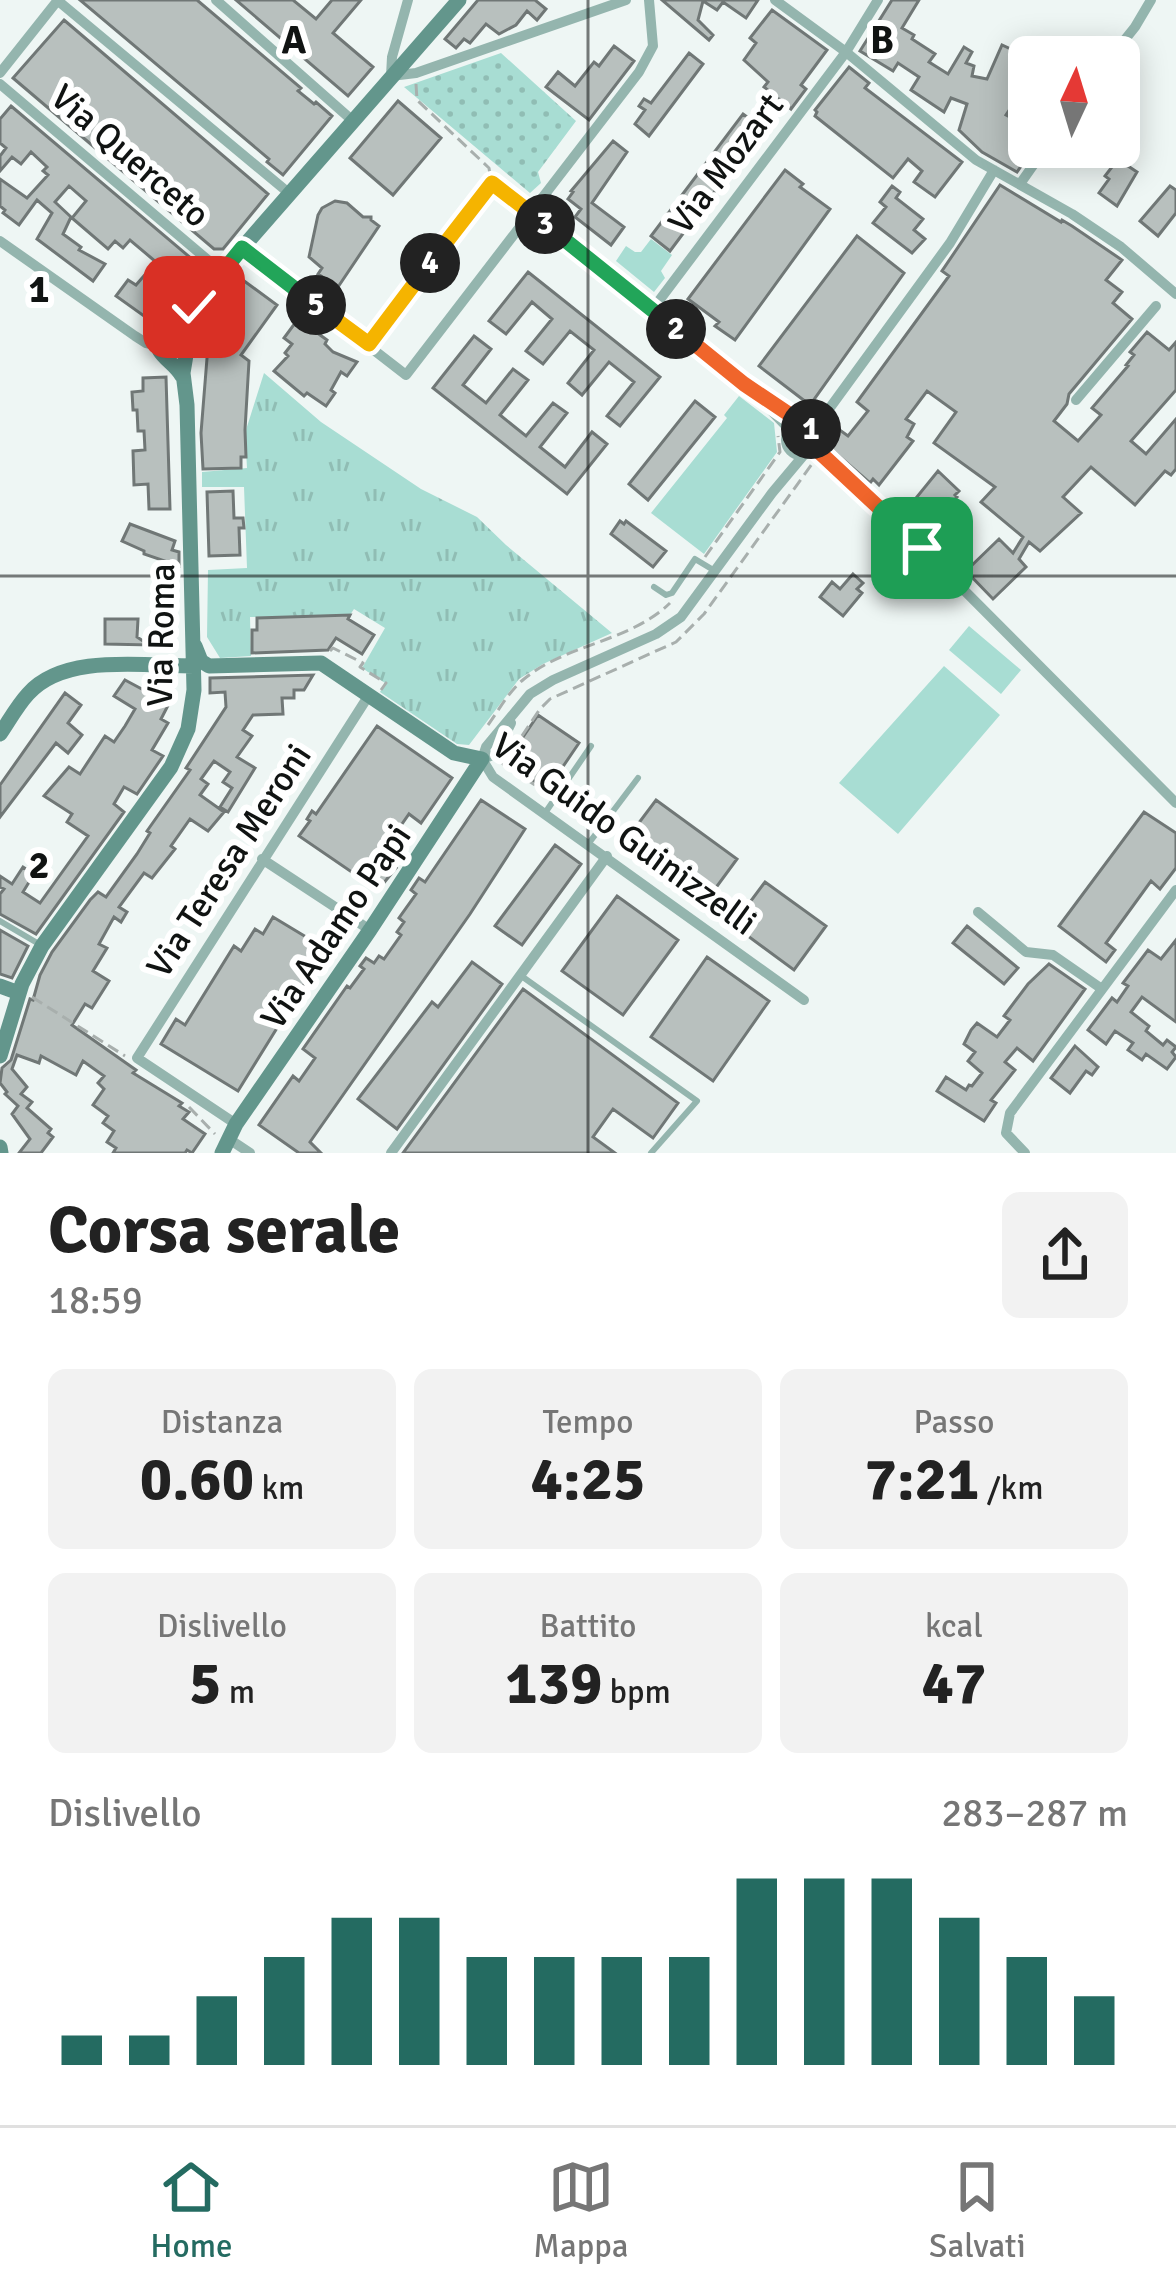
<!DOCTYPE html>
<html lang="it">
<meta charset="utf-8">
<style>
:root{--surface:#fff;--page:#f2f2f2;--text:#222;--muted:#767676;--line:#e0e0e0;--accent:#246b61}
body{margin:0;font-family:Signika,sans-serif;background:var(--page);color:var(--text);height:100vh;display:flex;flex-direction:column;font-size:45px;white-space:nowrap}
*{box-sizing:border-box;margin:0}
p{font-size:39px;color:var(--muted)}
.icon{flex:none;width:66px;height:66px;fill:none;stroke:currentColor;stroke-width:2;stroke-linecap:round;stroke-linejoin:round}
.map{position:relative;height:1153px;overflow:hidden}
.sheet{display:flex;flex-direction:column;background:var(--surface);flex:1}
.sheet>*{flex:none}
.needle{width:78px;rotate:4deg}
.controls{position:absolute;left:1008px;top:36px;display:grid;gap:24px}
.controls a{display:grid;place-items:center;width:132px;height:132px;border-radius:18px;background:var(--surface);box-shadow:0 6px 30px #0003;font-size:60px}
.pin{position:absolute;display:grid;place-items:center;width:102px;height:102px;color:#fff;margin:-51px;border-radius:24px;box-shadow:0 6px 18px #0006}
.km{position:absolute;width:60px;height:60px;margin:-30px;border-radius:50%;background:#222;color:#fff;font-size:33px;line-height:60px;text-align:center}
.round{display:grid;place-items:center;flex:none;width:126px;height:126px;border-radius:18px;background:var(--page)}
.head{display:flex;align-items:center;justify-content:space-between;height:204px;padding:0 48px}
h1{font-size:66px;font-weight:700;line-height:90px}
.figures{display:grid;grid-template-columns:repeat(3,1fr);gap:18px;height:204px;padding:12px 48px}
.figures div{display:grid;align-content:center;border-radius:18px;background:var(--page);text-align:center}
.figures b{font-size:60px;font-weight:700}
.figures small{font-size:33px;font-weight:400}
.figures p{font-size:33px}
.chart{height:336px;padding:24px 48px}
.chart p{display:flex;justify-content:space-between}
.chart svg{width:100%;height:216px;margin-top:12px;stroke:var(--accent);stroke-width:6}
.tab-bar{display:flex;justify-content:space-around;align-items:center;height:168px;border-top:3px solid var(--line);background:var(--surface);font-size:33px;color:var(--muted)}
.tab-bar a{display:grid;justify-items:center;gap:6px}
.tab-bar .active{color:var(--accent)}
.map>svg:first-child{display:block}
.grass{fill:url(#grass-tufts)}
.park{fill:#a8ddd3}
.garden{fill:url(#garden-dots)}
.building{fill:#b8c0be;stroke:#707776;stroke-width:3}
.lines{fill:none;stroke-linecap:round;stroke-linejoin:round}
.path{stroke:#a8afad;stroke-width:3;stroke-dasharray:12 6;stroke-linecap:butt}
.lane{stroke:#94b5ae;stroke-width:6}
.street{stroke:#94b5ae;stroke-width:10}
.secondary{stroke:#63968c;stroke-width:15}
.split-1-casing{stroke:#fff;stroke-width:24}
.split-2-casing{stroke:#fff;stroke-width:24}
.split-3-casing{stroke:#fff;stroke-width:24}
.split-4-casing{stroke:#fff;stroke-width:24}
.split-5-casing{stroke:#fff;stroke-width:24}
.split-6-casing{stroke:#fff;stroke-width:24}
.split-1{stroke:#f0652b;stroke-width:15}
.split-2{stroke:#f0652b;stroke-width:15}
.split-3{stroke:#22a559;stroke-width:15}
.split-4{stroke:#f5b400;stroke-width:15}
.split-5{stroke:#f5b400;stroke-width:15}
.split-6{stroke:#22a559;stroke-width:15}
.grid{fill:none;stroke:#101312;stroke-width:3;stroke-opacity:0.55}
.labels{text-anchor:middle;stroke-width:12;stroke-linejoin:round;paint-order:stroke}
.street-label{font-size:36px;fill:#101312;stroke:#fff}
.grid-label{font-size:39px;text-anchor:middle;font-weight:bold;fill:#101312;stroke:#fff;stroke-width:12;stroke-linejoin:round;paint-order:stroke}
</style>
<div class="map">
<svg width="1176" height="1153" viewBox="0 0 1176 1153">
<defs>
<pattern id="grass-tufts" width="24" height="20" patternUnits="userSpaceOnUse" patternTransform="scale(3)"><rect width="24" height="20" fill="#a8ddd3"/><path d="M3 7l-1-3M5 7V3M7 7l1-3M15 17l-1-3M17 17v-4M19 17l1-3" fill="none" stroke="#90bdb4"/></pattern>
<pattern id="garden-dots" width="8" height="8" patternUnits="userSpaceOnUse" patternTransform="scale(3)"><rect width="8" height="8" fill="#a8ddd3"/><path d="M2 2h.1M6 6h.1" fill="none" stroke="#90bdb4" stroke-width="1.8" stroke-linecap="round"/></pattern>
</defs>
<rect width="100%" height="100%" fill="#eef6f4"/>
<!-- grass -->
<path class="grass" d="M264,373L321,422L421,489L477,517L506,545L612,633L543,664L519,679L469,745L457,744L380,692L385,683L362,668L385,628L354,609L350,615L250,617L251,656L220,658L207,637L208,570L247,568L244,487H202V472L247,468L245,433Z"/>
<!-- park -->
<path class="park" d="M651,239L672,255L661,271L665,278L654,292L616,261L626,246L635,252H641Z
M739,396L774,423L777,452L704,554L651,513L727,418L724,415Z
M969,626L1021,670L1001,694L949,650Z
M944,666L1000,715L898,834L839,783Z"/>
<!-- garden -->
<path class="garden" d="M501,53L576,121L538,172L541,183L530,193L404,87Z"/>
<!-- building -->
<path class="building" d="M80,0H197L301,88L298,91L314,104L316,102L332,116L283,175L267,162L269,159Z
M236,0H293L316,19L332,0H361L333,33L373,67L348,96Z
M478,0H535L546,9L537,20L527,11L516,25L499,34L486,24L470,43L464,39L456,48L445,39Z
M662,0H758L746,18L723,2L717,10L703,1L698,20L713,35L709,40Z
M892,0H919L902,28L914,35L912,39L935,54L929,62L948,74L964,47L972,52L966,63L974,66L972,76L987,79L1002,45L1026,56L1016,83L1024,88L1006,115L1023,124L1029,114V142L1026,148L1031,152L1017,172L982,152L959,130L967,104L951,98L944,112L911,90L919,77L898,63L893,71L860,51Z
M772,10L827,50L801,85L806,89L791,109L764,87L768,82L744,60L756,43L750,38Z
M64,20L268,194L223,249H214L13,78Z
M614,46L634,61L589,120L546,87L558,72L575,86L594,62L599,66Z
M689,53L703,64L649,136L635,124L645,110L639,106L644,99L651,103Z
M849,67L869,83L865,88L962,162L935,197L914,182L922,171L908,159L893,178L815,116L817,112L815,110Z
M398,101L441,138L393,195L350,158Z
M11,106L199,265L182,284L190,289L180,299L165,287L144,316L116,296L128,280L136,285L156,262L130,240L123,248L115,241L108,249L72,218L86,201L69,186L55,202L71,217L63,234L81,247L79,250L105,264L93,281L37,239L52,213L37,200L19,225L3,213L5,210L0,206V179L27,198L48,175L43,171L47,167L31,152L21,164L12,157L0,171V156L6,148L0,143V119Z
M743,114L762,128L670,251L651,236Z
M613,141L627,152L592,203L624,227L611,245L575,217L581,209L568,199L573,192L571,191Z
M1089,147H1128L1119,160L1137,172L1117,206L1099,193L1109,179L1105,176L1112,167Z
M785,170L803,184L800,187L830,209L735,340L715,326L719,322L688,299Z
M1000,185L1061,222L1062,220L1072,226L1122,260L1106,280L1122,292L1113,303L1132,319L1069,394L1067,404L1054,421L1078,441L1101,415L1092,408L1128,366L1126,365L1134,355L1130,352L1147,332L1169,350L1176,342V390L1131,441L1146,454L1176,419V469L1171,475L1165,471L1135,505L1091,467L1063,497L1081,513L1040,551L1029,542L1019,559L1026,567L993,599L966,571L999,539L1013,553L1023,537L981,502L995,487L934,443L956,412L927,391L906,419L914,424L907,437L913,441L879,485L873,479L870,483L825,444L837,428L848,436L868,411L857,402L949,276L942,271Z
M892,186L900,192L896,198L923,219L914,230L925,239L912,253L873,223L886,207L880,202Z
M1170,186L1176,190V213L1158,236L1140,221Z
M335,201L347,203L363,217H371V220L379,226L338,287L318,274L322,268L309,257L318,215L322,208Z
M857,236L904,273L810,405L759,366Z
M528,272L660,377L620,426L607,416L634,382L609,362L582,395L568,383L594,350L570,331L543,364L526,351L552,319L532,302L506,334L489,321Z
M240,278L277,305L241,355L249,361L245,430L246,457H241V468L203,469L201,433L208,346L222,348L224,329L210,319Z
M298,319L327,340L325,344L333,352L357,362L347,376L341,372L331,390L335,393L326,406L307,393L304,396L274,371L288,356L285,353L292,344L284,338Z
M474,336L491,349L463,385L486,403L513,369L528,380L500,415L526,436L553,403L567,413L540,447L565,467L592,432L607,444L567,494L433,388Z
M166,377L170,509H149L148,484L134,485L133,451L145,450L144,431H138L137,410H133L132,392L143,391V378Z
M695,401L715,417L648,500L629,484Z
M938,471L959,491L955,495L957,497L937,518L916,498Z
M233,491L234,518H243L244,528H239L240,555L209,556L207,492Z
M620,521L624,524L626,521L666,551L653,567L611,534Z
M130,524L175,541L172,550L179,552V566L144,554V551L122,541Z
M853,574L863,583L857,589L862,593L843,616L820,597L832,582L840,589Z
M350,615L348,619L374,635L362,654L336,638L328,650L252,653V630H257V618Z
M105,619H138L137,637L149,645L105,644Z
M313,675L304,690H294V698H282L283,714L253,715L243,730L252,736L237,757L255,768L228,812L220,807L232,788L223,782L230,772L214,761L201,779L208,784L200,795L224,812L208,831L190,819L171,846L175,849L152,878L144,873L119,907L127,912L121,922L114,917L99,944L107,948L93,971L109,981L92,1008L85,1004L72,1025L136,1070L133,1073L182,1103L179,1106L189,1112L183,1119L205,1134L192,1153L187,1150L185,1153H113L116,1148L107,1142L114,1131L103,1123L108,1116L93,1105L104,1089L98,1083L104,1076L83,1061L76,1075L41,1056L39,1063L17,1055L12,1069L27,1087L21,1094L32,1102L27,1108L51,1129L48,1133L53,1137L41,1153H19L30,1139L12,1114L18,1106L5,1094L7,1092L0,1083L2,1068L11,1060L30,999L33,1000L40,975L52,952L90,900L98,892L106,897L137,854L150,833L147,831L190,770L186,768L226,707L225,692L210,693V678Z
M125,680L153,695L159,684L175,692L161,719L168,723L152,750L163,756L137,794L124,787L114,804L124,812L36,934L0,914V894L4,889L0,887V876L12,884L23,867L34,874L23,892L40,903L88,836L67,822L72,814L44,796L69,767L80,774L105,736L114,742L125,726L135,709L114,696Z
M65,693L81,705L68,723L82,735L68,753L56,743L0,817V785Z
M538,715L579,743L547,790L506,762Z
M377,726L452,778L421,823L409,814L379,857L396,868L378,890L299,836L310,821L307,819L312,811L316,814Z
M481,800L525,829L470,914L310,1142L321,1153H299L259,1125L293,1076L299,1081L315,1058L303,1049L347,986L350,988L364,969L360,966L366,958L374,963L379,956L384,959L401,935L397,932L404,922L399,918L416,894L411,890L419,878L425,882Z
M656,800L737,859L704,904L623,844Z
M1144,812L1176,833V868L1160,889L1151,881L1106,943L1115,950L1106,962L1059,926Z
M555,845L581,864L522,945L495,926Z
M765,882L826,926L794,970L733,925Z
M617,896L678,940L623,1015L562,971Z
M273,917L326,949L238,1091L161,1044L176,1019L185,1025L234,946L241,951L255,929L263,934Z
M967,926L1018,968L1004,984L953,943Z
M0,930L28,946L12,978L0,974Z
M1176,940V1022L1142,997L1131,1012L1149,1026L1146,1031L1163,1045L1167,1040L1176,1047L1172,1052L1176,1057L1167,1069L1146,1054L1142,1060L1128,1050L1133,1043L1115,1031L1106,1044L1088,1030L1112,998L1117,1002L1128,986L1123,983L1148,950L1161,959Z
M707,957L769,1001L713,1081L651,1037Z
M472,962L502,984L397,1129L358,1099L432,1002L438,1007Z
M1049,964L1085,989L1033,1061L1017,1048L1005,1062L1015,1070L991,1100L996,1103L984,1121L937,1091L946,1077L966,1090L969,1085L972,1086L982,1073L968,1061L975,1052L964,1044L971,1030L977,1023L997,1037L1010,1020L1004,1016L1028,984Z
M523,989L678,1103L653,1138L613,1109L593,1137L615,1153H403Z
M1075,1046L1098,1067L1092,1075L1086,1071L1070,1093L1051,1078Z"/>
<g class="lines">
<!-- path -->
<path class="path" d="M416,84L417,100L489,168L490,175
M705,557L780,452L778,436
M330,651L333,648L363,663L360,667L386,683L381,690
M488,725C499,710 509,691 524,679C566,644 630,642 670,603
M550,795L503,764L540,709L550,699L676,642L704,614L812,464
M32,997L125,1056
M189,1107L215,1134"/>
<!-- lane -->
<path class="lane" d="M654,587L666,595L672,593L695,559L715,571
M545,813L591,746
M589,843L638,778
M0,921L39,944
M520,975L697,1101L651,1153"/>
<!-- street -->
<path class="street" d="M57,0L290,194
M216,0L353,121
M408,0L392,57L391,76L416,73L626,0
M775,0L846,52L976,160L1072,214L1121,247L1176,294
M1111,57L1135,27L1151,0
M0,73L58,0
M0,84L222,272
M1020,184L1046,147
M0,241L135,336L146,343L156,345
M242,248L406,375L639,72L653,46L649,0
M652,310L846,52L878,0
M369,344L492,183L737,378L803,425
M1076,400L1156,306
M763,402L790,430
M786 440a15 15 0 1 1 30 0a15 15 0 1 1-30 0Z
M813,431L950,243L994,170
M815,448L922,548L1176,803
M482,759L486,747L530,694L553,680L656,634L681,617L772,493L803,456
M482,759L493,777L804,1000
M482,759L496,754L511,723
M262,859L370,930
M978,912L1026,952L1053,955L1102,989
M236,1124L137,1058L369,695
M229,1139L250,1153
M391,1153L607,856
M1025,1153L1006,1133L1010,1113L1176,890"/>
<!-- secondary -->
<path class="secondary" d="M182,376C173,360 153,355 158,336L202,294L459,0
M195,646L201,661L209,666L321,663L454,753L482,759L370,930L236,1124L222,1153
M0,734C9,721 17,706 28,694C64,653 143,666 194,666
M0,986L19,993
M0,1056L22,984L42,946L171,767L188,729L194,690L187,405L183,373L188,343L184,334L189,318L202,294
M0,1147L1,1153"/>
</g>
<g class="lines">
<!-- split-1 casing -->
<g class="split-1-casing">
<path id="split-1" d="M811,429L816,437L815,448L922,548"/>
</g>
<!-- split-2 casing -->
<g class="split-2-casing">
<path id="split-2" d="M676,329L744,384L811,429"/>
</g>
<!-- split-3 casing -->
<g class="split-3-casing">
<path id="split-3" d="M545,224L676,329"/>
</g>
<!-- split-4 casing -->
<g class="split-4-casing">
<path id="split-4" d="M430,263L492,183L545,224"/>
</g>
<!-- split-5 casing -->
<g class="split-5-casing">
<path id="split-5" d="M316,305L369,344L430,263"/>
</g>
<!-- split-6 casing -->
<g class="split-6-casing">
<path id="split-6" d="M194,307L242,248L316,305"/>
</g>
<!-- split-1 -->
<use href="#split-1" class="split-1"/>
<!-- split-2 -->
<use href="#split-2" class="split-2"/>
<!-- split-3 -->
<use href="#split-3" class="split-3"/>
<!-- split-4 -->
<use href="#split-4" class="split-4"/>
<!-- split-5 -->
<use href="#split-5" class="split-5"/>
<!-- split-6 -->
<use href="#split-6" class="split-6"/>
</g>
<!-- grid -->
<path class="grid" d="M588,0V1153M0,576H1176"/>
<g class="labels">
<!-- street labels -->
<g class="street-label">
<text transform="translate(131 155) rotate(41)" y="13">Via Querceto</text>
<text transform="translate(725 163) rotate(-53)" y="13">Via Mozart</text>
<text transform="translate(160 635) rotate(-89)" y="13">Via Roma</text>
<text transform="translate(625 833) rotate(36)" y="13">Via Guido Guinizzelli</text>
<text transform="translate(228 860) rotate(-57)" y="13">Via Teresa Meroni</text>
<text transform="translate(335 926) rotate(-56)" y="13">Via Adamo Papi</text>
</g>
</g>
<g class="grid-label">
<text x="294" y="53">A</text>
<text x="882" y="53">B</text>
<text x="39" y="302">1</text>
<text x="39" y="878">2</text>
</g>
</svg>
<div class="controls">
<a><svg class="needle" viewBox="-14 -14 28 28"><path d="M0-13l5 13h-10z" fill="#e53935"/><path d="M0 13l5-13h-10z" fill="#767676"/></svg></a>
</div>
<div class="pin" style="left:922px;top:548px;background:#1e9e55"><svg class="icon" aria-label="arrive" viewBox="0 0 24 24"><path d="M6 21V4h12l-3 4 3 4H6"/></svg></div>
<div class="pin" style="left:194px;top:307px;background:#d93025"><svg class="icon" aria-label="check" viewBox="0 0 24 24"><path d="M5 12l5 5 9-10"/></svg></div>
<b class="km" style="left:811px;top:429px">1</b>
<b class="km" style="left:676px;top:329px">2</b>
<b class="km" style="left:545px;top:224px">3</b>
<b class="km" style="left:430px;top:263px">4</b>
<b class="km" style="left:316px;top:305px">5</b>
</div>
<section class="sheet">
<div class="head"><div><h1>Corsa serale</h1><p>18:59</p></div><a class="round"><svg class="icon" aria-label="share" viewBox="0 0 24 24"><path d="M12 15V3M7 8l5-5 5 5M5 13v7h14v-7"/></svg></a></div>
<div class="figures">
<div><p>Distanza</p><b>0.60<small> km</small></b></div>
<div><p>Tempo</p><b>4:25</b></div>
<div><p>Passo</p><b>7:21<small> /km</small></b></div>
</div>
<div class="figures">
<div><p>Dislivello</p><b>5<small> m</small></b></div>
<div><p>Battito</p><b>139<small> bpm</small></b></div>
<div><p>kcal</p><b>47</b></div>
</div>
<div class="chart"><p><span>Dislivello</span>283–287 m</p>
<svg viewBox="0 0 160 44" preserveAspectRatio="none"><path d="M5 44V38M15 44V38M25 44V30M35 44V22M45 44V14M55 44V14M65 44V22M75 44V22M85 44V22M95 44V22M105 44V6M115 44V6M125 44V6M135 44V14M145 44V22M155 44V30"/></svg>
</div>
</section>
<nav class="tab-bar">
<a class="active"><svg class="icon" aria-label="home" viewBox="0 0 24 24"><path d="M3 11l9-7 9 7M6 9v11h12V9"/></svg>Home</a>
<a><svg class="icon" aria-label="map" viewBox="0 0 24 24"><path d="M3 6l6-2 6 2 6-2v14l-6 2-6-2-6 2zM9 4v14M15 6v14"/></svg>Mappa</a>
<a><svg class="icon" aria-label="saved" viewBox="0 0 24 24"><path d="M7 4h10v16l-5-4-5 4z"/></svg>Salvati</a>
</nav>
